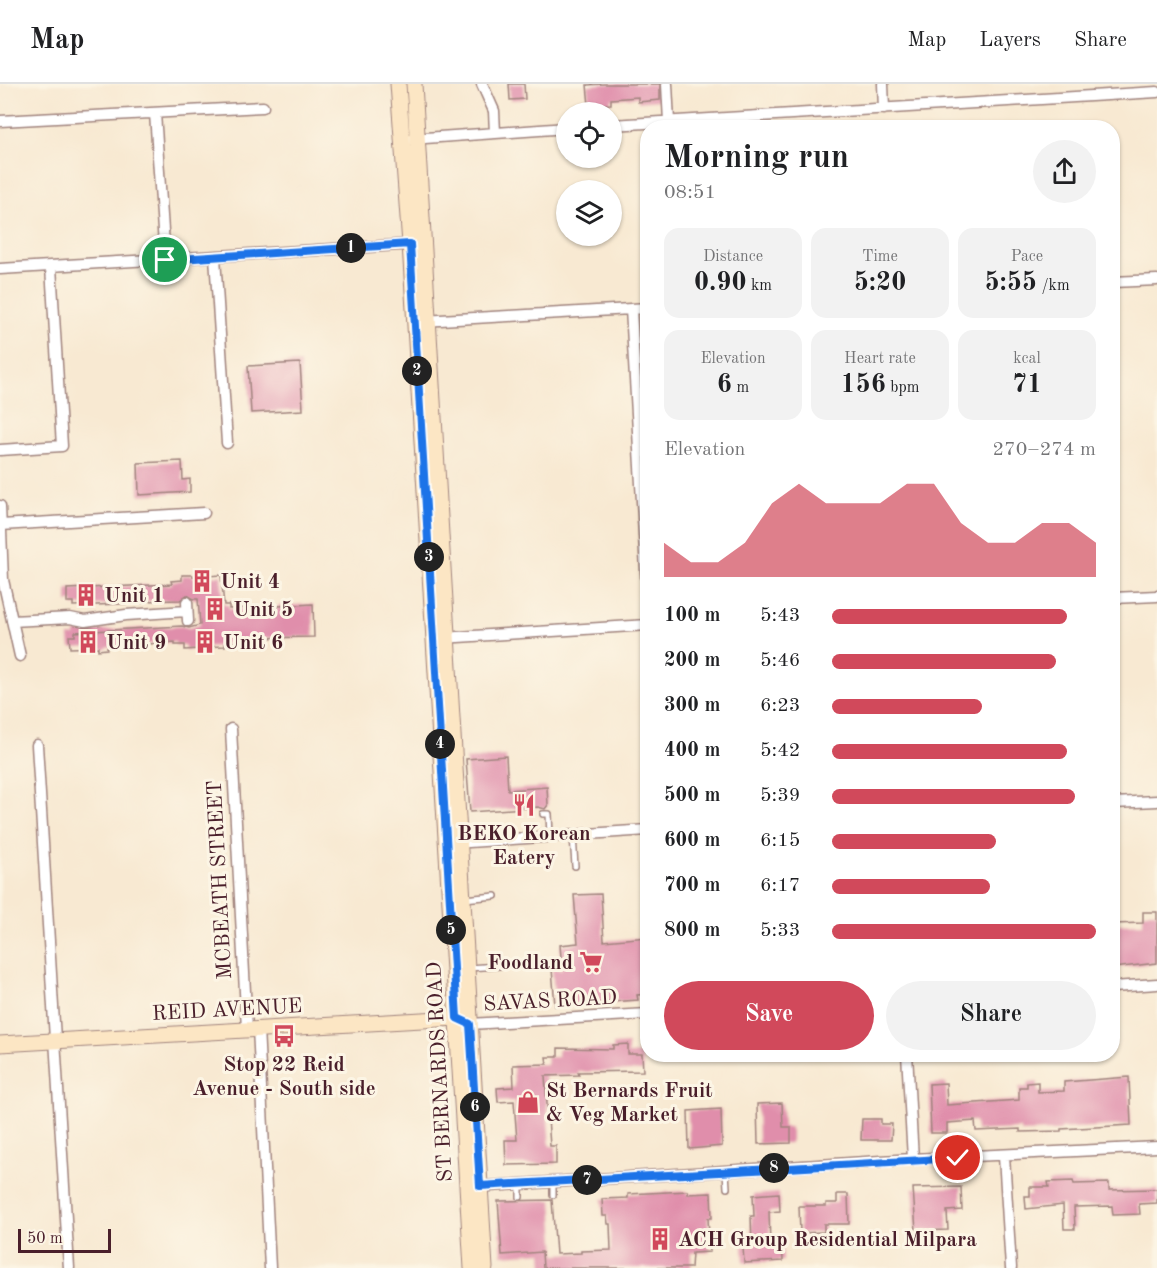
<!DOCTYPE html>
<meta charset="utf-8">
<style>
:root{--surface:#fff;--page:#f2f2f2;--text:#202124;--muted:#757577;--line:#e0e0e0;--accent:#d1495b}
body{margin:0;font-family:"Old Standard TT",serif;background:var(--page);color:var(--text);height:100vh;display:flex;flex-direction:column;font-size:22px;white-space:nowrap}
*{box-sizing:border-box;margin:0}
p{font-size:20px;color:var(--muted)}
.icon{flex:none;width:33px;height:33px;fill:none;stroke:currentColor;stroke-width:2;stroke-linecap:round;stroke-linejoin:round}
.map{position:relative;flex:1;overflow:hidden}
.drawer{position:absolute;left:640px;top:36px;width:480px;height:942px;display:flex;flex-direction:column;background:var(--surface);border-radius:24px;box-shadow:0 2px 4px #0004}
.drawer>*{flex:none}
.tools{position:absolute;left:556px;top:18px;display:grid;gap:12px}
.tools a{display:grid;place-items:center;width:66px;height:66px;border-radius:50%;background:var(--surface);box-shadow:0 2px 4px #0004;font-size:30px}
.scale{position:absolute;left:18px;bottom:15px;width:93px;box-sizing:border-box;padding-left:6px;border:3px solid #4a1f2b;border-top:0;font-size:16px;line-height:21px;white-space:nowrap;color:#4a1f2b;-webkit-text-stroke:4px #fcf5e5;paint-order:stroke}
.pin{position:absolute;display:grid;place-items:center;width:51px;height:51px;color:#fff;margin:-26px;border:3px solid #fff;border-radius:50%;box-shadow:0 2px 6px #0007}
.km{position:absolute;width:30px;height:30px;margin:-15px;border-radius:50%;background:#222;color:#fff;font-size:16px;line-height:30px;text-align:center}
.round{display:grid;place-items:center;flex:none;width:63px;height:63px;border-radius:32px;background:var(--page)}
.summary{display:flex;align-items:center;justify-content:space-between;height:102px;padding:0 24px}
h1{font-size:33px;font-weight:800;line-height:45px}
.metrics{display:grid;grid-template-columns:repeat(3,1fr);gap:9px;height:102px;padding:6px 24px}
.metrics div{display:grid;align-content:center;border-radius:15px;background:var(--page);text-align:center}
.metrics b{font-size:26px;font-weight:800}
.metrics small{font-size:16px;font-weight:400}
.metrics p{font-size:16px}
.chart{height:168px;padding:12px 24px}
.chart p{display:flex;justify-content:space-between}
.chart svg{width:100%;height:108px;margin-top:6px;fill:var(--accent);opacity:.7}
.cta{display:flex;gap:12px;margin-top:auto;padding:12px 24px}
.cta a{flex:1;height:69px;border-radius:36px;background:var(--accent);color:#fff;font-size:24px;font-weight:800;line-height:69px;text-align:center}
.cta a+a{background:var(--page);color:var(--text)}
ul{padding:0 24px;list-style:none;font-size:20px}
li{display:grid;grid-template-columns:96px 72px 1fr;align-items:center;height:45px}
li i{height:15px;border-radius:8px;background:var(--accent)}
header{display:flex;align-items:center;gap:36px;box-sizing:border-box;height:84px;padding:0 30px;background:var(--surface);border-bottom:2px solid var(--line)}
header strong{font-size:28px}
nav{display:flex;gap:33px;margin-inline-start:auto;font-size:21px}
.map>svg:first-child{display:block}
.building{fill:#e08eab}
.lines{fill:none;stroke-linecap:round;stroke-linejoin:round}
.lane-casing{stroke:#a1847e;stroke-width:8}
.street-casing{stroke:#a1847e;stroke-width:13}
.secondary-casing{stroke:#a1847e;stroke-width:17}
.lane{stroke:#fff;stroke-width:5}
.street{stroke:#fff;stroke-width:10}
.secondary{stroke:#fce6c4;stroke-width:15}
.route-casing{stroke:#fff;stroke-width:12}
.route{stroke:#1a73e8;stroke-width:8}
.labels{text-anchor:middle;stroke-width:6;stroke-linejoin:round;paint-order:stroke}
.poi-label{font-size:21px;font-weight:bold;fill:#4a1f2b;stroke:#fcf5e5;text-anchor:start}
.street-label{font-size:21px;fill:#4a1f2b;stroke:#fcf5e5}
</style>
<header>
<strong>Map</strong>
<nav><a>Map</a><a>Layers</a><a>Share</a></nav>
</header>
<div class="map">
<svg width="1157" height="1184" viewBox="0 0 1157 1184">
<rect width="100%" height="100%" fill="#fcf5e5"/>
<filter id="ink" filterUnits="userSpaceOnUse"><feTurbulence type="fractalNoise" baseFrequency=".0167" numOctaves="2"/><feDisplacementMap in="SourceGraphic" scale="12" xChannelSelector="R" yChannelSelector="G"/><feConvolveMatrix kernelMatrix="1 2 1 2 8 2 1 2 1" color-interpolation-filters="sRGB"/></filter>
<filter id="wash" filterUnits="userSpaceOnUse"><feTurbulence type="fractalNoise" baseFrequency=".008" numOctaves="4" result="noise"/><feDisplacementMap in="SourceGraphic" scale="24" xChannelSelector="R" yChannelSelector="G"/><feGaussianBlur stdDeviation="1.35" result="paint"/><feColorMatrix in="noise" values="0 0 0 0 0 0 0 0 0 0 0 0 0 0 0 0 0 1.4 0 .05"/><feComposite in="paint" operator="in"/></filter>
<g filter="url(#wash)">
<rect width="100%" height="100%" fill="#f8e9d2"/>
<g id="blocks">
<!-- building -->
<path class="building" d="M509,0H524L525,15L510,16Z
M604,0H660V16L638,18V13L611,15V20L589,21L587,1Z
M300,279L303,326L251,329L248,282Z
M182,377L183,396L190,395V408L139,411L138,379Z
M182,491H193V493L221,491L224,521H229V525L249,524L252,528L276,527L278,522L313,520L314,553L251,554V557L225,559V562L198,563V565L185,566V561H175V558L107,563V565L98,566V563L70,564L69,552H75V548L182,542L189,544L200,541L198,515H194L187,511L180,516L143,517V519L73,522V518H67V505L172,500L171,497L182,496Z
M506,672L508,706L547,703L548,721L545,725L538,723L470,728L466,675Z
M601,810L604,857L648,853V910L637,911L638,916L555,922L552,885H562L560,861L578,859L574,811Z
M1143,828H1157V879L1113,884V840L1143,839Z
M628,960V970H642L643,987L578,988L579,991L545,992L550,1062H556V1080L506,1081L505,1056H517L514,1017L498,1018L497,1004L514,1003L513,981L547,980L546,973H558V964L613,965V961Z
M1129,993L1131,1041L1061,1045V1047L1020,1048V1045L976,1047L975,1037L947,1039V1049H931L929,1000L946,999L947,1021L1019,1016V1003H1027V999L1038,998V1008L1064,1007V998Z
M782,1019L783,1043H791V1059L758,1060L757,1020Z
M721,1025L722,1062L689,1065L688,1027Z
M862,1035H881V1040H892L891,1056H861Z
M1073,1097L1074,1100L1109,1099V1106L1157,1105V1119L1139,1120L1140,1130L1113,1131L1112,1122L1074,1123L1075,1145H1064L1063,1121L1026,1125L1025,1112H1030V1103H1049L1048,1098Z
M961,1103L962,1126L947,1127L948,1146L916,1147L913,1104Z
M688,1107V1110L711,1109L712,1134H708L710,1168L692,1169L691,1184H543L542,1168L502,1171L498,1117L552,1116L556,1170L581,1169V1167L611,1166L610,1140H608L607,1132H603L602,1115L628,1114V1110Z
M779,1109L780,1127L769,1128L770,1160H782L783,1177L744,1179L743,1162L752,1161L751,1132H754L753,1111Z
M837,1110H848L849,1140H824V1148L800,1149L799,1122H826V1119H837Z"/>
</g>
</g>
<g filter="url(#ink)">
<use href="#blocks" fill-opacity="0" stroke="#a1847e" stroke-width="1.5"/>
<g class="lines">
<!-- lane casing -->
<g class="lane-casing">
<path id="lane" d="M543,730H549L550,752
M573,751L575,782
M464,815L495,812
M468,884L499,882
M726,1087L727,1104
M553,1098V1111
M520,1100V1113"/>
</g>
<!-- street casing -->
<g class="street-casing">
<path id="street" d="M482,0L494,27L495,49
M667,0L669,38
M883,0L884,25
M155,29L165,176
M0,37L263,23
M612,41L1157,8
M411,55L567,44
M215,173L227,359
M0,185L416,160
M1113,198L1157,196
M631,225L648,522
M423,237L648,224
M0,366L62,362L51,183
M0,422L3,496L20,572
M1,441L204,429
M1113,514L1157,512
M187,518L188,537
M12,537L70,534L85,537L126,531L187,527
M442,554L648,541
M231,645L247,945
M37,661L69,1184
M1113,719L1157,717
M454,759L648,746
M1113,903L1157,900
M466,938L470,940L648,930
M258,944L270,1184
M907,970L913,1075
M1004,1072L1011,1184
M473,1103L913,1075L1157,1063"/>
</g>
<!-- secondary casing -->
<g class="secondary-casing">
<path id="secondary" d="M398,0L410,160L472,1184
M414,0L485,1184
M0,960L457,934"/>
</g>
<!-- lane -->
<use href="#lane" class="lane"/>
<!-- street -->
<use href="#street" class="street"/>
<!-- secondary -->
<use href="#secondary" class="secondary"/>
</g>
</g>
<g class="lines" filter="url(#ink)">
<!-- route casing -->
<g class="route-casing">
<path id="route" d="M165,176L410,160L457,934L470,940L480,1102L958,1074"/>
</g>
<!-- route -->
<use href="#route" class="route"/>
</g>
<!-- icons -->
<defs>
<g id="building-bare" transform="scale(1.8)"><path d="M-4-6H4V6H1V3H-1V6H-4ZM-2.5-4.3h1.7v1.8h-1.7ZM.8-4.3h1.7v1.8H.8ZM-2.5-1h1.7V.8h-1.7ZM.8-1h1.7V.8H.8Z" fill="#d1495b" stroke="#fcf5e5" stroke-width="2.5" paint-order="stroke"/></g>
<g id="restaurant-bare" transform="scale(1.8)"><path d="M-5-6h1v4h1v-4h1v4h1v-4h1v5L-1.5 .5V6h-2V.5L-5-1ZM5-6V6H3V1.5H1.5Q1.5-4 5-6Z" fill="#d1495b" stroke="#fcf5e5" stroke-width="2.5" paint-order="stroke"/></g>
<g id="supermarket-bare" transform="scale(1.8)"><path d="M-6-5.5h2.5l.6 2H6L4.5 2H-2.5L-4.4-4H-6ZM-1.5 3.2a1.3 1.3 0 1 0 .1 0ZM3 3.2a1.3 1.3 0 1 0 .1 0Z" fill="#d1495b" stroke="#fcf5e5" stroke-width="2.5" paint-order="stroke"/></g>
<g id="bus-bare" transform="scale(1.8)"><path d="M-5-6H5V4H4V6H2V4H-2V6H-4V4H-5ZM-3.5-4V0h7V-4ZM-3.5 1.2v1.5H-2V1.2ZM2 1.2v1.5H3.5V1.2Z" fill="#d1495b" stroke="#fcf5e5" stroke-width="2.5" paint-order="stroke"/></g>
<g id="shop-bare" transform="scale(1.8)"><path d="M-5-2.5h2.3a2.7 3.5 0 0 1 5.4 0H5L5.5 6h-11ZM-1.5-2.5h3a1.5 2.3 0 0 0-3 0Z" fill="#d1495b" stroke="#fcf5e5" stroke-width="2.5" paint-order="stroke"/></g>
</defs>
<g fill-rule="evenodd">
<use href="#building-bare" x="202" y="497"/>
<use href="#building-bare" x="86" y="511"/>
<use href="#building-bare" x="215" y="525"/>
<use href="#building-bare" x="88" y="558"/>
<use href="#building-bare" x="205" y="558"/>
<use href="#restaurant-bare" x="524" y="721"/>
<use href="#supermarket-bare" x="591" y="878"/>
<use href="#bus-bare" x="284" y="952"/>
<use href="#shop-bare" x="528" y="1018"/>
<use href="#building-bare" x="660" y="1155"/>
</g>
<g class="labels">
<!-- poi labels -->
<g class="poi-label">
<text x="220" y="504">Unit 4</text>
<text x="104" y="518">Unit 1</text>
<text x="233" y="532">Unit 5</text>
<text x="106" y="565">Unit 9</text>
<text x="223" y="565">Unit 6</text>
<text x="524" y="756" text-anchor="middle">BEKO Korean<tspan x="524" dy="24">Eatery</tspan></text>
<text x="573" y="885" text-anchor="end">Foodland</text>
<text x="284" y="987" text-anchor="middle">Stop 22 Reid<tspan x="284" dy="24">Avenue - South side</tspan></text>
<text x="546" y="1013">St Bernards Fruit<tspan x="546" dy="24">&amp; Veg Market</tspan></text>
<text x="678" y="1162">ACH Group Residential Milpara</text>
</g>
<!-- street labels -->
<g class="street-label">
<text transform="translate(219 796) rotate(-93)" y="7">MCBEATH STREET</text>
<text transform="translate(550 916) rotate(-3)" y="7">SAVAS ROAD</text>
<text transform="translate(227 925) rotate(-3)" y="7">REID AVENUE</text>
<text transform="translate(439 988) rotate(-93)" y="7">ST BERNARDS ROAD</text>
</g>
</g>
</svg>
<div class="tools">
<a><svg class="icon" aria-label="locate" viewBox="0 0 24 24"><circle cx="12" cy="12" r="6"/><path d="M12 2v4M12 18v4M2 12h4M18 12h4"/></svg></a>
<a><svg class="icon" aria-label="layers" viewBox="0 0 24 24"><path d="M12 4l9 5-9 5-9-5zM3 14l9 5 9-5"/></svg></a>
</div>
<div class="scale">50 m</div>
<div class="pin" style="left:165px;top:176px;background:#1e9e55"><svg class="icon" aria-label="arrive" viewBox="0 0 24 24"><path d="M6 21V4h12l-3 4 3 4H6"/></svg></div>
<div class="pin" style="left:958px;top:1074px;background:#d93025"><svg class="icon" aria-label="check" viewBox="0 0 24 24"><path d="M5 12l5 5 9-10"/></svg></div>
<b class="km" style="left:351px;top:164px">1</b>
<b class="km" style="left:417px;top:287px">2</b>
<b class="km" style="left:429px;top:473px">3</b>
<b class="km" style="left:440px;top:660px">4</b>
<b class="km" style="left:451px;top:846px">5</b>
<b class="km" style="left:475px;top:1023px">6</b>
<b class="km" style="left:587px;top:1096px">7</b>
<b class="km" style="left:774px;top:1084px">8</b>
<section class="drawer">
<div class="summary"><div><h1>Morning run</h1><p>08:51</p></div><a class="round"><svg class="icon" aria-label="share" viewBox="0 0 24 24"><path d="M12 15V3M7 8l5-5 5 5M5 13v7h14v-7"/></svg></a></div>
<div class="metrics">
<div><p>Distance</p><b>0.90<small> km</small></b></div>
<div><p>Time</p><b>5:20</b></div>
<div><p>Pace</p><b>5:55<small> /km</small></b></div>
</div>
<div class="metrics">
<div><p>Elevation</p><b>6<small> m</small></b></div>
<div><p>Heart rate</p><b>156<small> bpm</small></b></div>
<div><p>kcal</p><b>71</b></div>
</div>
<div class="chart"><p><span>Elevation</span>270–274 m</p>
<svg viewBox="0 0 160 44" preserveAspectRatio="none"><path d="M0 44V30L10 38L20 38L30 30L40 14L50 6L60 14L70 14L80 14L90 6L100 6L110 22L120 30L130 30L140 22L150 22L160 30V44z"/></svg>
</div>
<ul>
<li><b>100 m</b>5:43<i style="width:89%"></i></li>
<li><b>200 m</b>5:46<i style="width:85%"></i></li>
<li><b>300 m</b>6:23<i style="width:57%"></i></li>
<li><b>400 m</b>5:42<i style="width:89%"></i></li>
<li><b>500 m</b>5:39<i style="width:92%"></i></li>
<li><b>600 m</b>6:15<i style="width:62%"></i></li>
<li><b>700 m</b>6:17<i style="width:60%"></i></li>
<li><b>800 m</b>5:33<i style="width:100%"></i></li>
</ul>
<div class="cta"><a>Save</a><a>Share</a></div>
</section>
</div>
